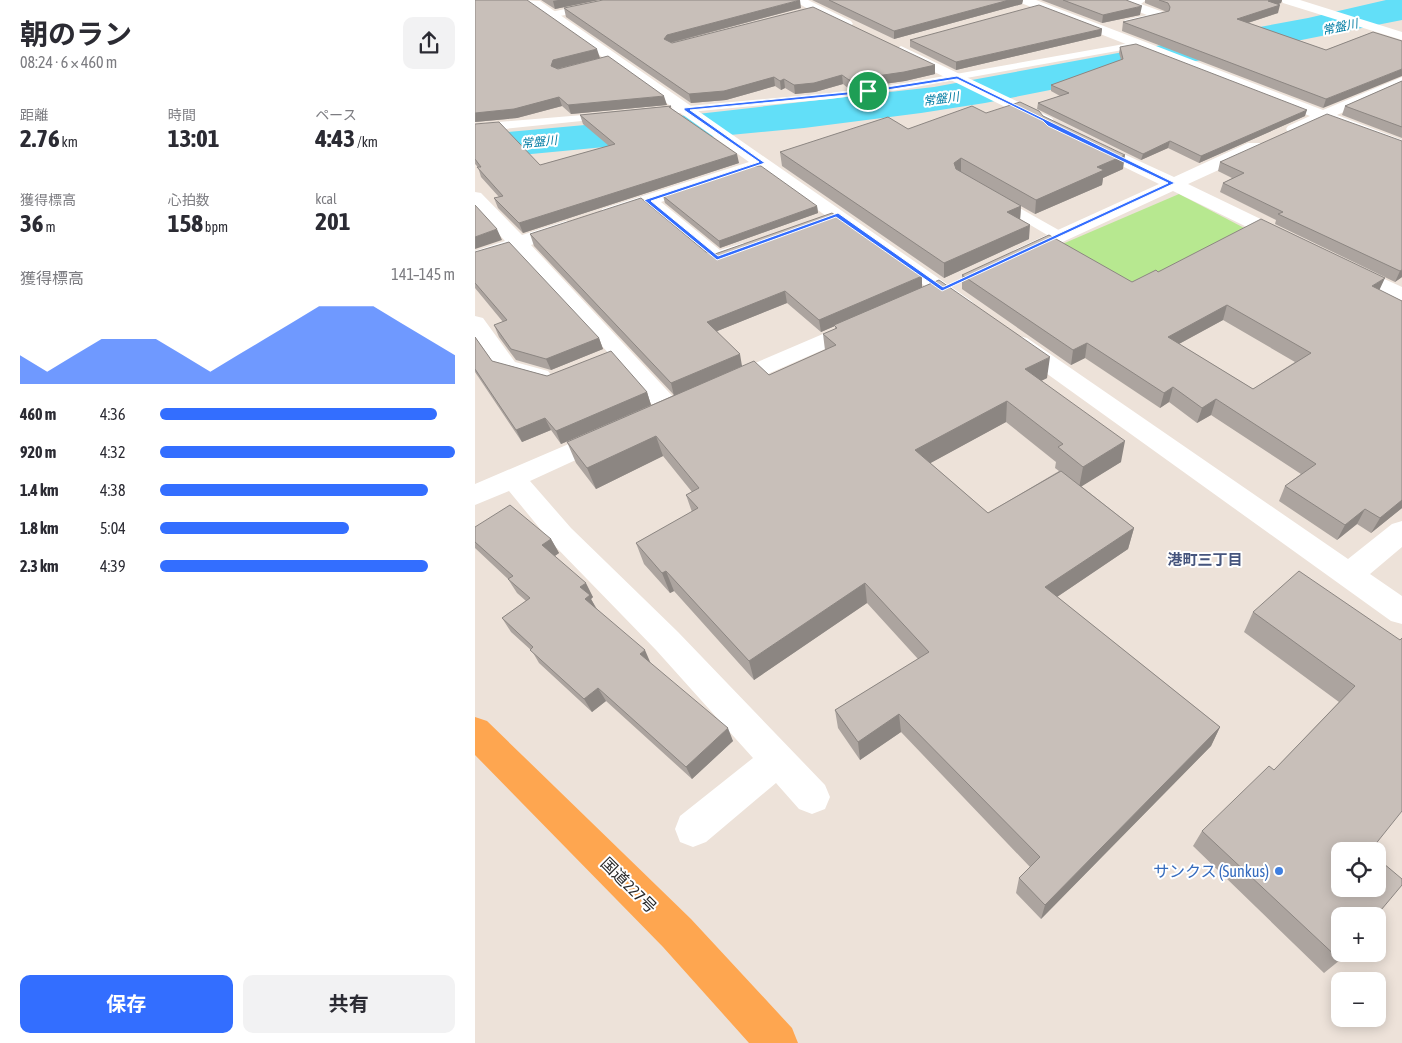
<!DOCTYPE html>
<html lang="ja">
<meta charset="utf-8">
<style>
:root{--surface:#fff;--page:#f2f2f3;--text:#2b2b33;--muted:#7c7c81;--accent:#336eff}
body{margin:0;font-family:"Asap Condensed","Noto Sans JP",sans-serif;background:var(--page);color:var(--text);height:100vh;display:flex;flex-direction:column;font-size:19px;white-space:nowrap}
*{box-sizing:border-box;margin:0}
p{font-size:16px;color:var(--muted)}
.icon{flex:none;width:28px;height:28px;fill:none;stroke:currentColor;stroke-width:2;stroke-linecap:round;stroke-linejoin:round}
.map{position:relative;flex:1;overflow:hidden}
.drawer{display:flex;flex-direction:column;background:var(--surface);width:475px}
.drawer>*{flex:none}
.controls{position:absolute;left:856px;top:842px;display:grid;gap:10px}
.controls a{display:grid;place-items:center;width:55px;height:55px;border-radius:10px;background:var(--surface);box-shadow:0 2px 12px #0003;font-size:25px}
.pin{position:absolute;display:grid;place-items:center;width:42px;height:42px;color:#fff;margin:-21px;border:2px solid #fff;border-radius:50%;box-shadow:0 1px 5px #0007}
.round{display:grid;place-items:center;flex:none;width:52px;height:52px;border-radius:10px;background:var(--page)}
.head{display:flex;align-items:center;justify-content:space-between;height:85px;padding:0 20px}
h1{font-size:28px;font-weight:700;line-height:38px}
.metrics{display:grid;grid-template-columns:repeat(3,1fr);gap:8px;height:85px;padding:5px 20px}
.metrics div{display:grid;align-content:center}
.metrics b{font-size:25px;font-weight:700}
.metrics small{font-size:14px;font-weight:400}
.metrics p{font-size:14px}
.chart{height:140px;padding:10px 20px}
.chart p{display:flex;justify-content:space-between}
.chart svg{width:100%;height:90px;margin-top:5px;fill:var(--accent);opacity:.7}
.primary-button{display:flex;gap:10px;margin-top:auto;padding:10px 20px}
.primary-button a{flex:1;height:58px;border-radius:10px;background:var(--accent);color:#fff;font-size:20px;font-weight:700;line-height:58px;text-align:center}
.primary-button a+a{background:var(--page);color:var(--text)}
ul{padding:0 20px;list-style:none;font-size:16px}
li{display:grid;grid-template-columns:80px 60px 1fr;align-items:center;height:38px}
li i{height:12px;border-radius:6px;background:var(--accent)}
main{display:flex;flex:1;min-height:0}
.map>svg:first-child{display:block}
.green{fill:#b7e890}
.water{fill:#62dff8}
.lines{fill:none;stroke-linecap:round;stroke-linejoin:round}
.service{fill:#fff;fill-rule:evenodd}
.minor{fill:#fff;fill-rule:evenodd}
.tertiary{fill:#fff;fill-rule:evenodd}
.trunk{fill:#fea650;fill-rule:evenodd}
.wall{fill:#aca49f;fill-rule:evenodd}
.shaded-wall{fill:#8c8682}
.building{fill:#c8bfb9;stroke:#8c8682;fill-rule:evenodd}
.route{fill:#336eff;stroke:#fff;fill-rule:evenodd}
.shop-dot{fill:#3f7fe0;stroke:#fff;stroke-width:2}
.labels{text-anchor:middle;stroke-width:4;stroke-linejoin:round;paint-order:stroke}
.far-water-label{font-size:12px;font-style:italic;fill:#027ca3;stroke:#fff}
.neighbourhood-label{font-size:15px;font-weight:bold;fill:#46557d;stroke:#fff}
.near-shop-label{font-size:16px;fill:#366cbe;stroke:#fff;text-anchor:end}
.near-street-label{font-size:16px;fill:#292929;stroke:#fff}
</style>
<main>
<section class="drawer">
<div class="head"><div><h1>朝のラン</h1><p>08:24 · 6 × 460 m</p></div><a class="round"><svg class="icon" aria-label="share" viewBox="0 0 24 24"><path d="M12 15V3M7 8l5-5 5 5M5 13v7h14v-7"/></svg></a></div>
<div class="metrics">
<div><p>距離</p><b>2.76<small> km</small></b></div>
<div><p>時間</p><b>13:01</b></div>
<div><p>ペース</p><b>4:43<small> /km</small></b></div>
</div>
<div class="metrics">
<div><p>獲得標高</p><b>36<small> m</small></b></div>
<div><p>心拍数</p><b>158<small> bpm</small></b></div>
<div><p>kcal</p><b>201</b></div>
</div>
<div class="chart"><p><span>獲得標高</span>141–145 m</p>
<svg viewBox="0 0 160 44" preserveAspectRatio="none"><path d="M0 44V30L10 38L20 30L30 22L40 22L50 22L60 30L70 38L80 30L90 22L100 14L110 6L120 6L130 6L140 14L150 22L160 30V44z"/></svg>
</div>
<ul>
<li><b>460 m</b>4:36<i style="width:94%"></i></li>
<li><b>920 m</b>4:32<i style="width:100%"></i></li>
<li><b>1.4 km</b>4:38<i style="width:91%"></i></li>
<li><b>1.8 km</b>5:04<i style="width:64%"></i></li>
<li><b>2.3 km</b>4:39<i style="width:91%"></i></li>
</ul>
<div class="primary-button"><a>保存</a><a>共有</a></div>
</section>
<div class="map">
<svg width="927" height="1043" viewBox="0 0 927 1043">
<rect width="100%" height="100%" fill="#ede2d9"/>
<!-- green -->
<path class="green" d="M704,194L775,231L655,288L585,245Z"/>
<!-- water -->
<path class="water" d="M911,0H927V20L510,103L446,113L329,128L46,155L0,135L187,118L459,87L833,18Z"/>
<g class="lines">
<!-- service -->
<path class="service" d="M133,0H149L145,3L76,18L71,15L76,12Z
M666,41L671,44L670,46L430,89L355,99L171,116L165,113L171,110L355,93L430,83Z
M132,113L138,116L136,118L0,132V124Z
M523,196L589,233L591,236L584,240L579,239L518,203L516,200Z"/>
<!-- minor -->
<path class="minor" d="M44,0L65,1L495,300L499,304L495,308L488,310L481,308L285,169L186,202L245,250L268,243L275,245L278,249C271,259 246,265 235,262L170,207L134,219L127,217L125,213L127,209L274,162L57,7Z
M317,0H333L376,21L378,24L371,28L366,27Z
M544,0H561L848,110L927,77V86L862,115L927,140V151L849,121L825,132H813L811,129L813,126L835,116L546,3Z
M654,0H671L666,4L691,13L692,16L691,19L655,27L650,26L648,23L650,20L672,15L651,7L649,4Z
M426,46L577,118L579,121L577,124H565L421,53L419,50Z
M616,139L699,177L773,143H785L787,147L785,151L713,184L821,236L824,240L821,244L814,246L807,244L698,191L553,258L546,260L539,258L536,254L539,250L684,184L610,148L608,144L610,140Z
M0,192L6,193L47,235L91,221L98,223L100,227L98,231L56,245L203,402L206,408L203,414L194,416L185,414L137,357L39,250L0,263V251L30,241L0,208Z
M872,262L927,287V301L865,272L862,268L865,264Z
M0,316L8,318L40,362L73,371L77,376L73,381L65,383L24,372L0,338Z
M383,319L391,321L394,326L391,331L261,388L253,390L245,388L241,383L245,378Z
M544,336L552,338L873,559L917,524L927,521V547L895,574L927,596V624L916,621L536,348L533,343L536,338Z
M131,428L140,430L144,436L140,442L55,481L96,528L203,632L350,785L355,797L350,809L337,814L324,809L301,783L231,842L218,847L205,842L200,829L205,816L278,758L181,650L76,542L34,491L0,505V484Z"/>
<!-- tertiary -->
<path class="tertiary" d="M806,0H825L927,32V40L808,3Z"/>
<!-- trunk -->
<path class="trunk" d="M0,717L12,721L216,919L317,1028L323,1043H274L188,947L0,755Z"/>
</g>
<!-- wall -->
<path class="wall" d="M0,0L125,58L82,69L192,105L96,114L87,106L42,118L0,122Z
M66,0H124L80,9Z
M337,0H548L547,4L419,39Z
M566,0H652L665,15L627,23Z
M670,0H807L806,3L803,4V13L773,23L851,50L898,32L848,108L647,31L648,22L692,12L670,3Z
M89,8H326L196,43L460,74L430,81L374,89L368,84L340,92L320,94L310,88L306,90L300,86L251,100L216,103L91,17Z
M627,29L626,36L481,70L435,47V40Z
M645,47L830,116L724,163L693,148L666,160L562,109L563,103L585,96L576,91V85L646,60L644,53Z
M927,81V138L867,115L870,106Z
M196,106V108L264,163L48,233L23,208L19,198L24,197L6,177L3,167L0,164V124L65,165L134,146L108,124L105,115Z
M511,113L568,116L648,169L628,178L627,185L560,214L537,201L546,206L545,219L554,239L469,278L307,166L305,152L433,129Z
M927,141V277L920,282L800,224L801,220L745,192L748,183L757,178L743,171L745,162Z
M188,196L342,206L343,213L245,248L190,203Z
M55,234L231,252L240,254L447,287L572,378L566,381L646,462L606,486L659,528L653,549L582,597L745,727L736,746L566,919L541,893L544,878L555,867L426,732L385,760L363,728L360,710L443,659L392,603L279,680L199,591L195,593L169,564L161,543L217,512L211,495L217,492L188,456L121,489L101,463L92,442L199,395L59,246ZM312,303L346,332L360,326V329L348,334L350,350L294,375L267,366L242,331ZM531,422L581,462L580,468L584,471L513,513L455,463Z
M0,252L124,338L128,349L76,370L41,360L24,337L19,325L28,322L0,288Z
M683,272L904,290L927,301V508L896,533L882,524L862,540L804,501L810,486L826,474L736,415L722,423L694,402L685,408L610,358L596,365L487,289V275L657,282ZM748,320L820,362L778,389L704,344Z
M0,337L17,361L72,376L172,392L176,405L86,444L76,430L47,442L0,372Z
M0,527L76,539L84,553L80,556L118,597L116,599L122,609L176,664L258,741L217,779L131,701L117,712L64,663L57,651L36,632L27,618L51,601L42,593L33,579L0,548Z
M778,612L925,640L895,851L865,960L849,973L718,846L727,831L799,770L864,702L769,632Z"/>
<!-- shaded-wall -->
<path class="shaded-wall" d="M83,0H124L80,9L78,1Z
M325,0L326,8L194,43L189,39L192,35Z
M534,0H548L547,4L419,39V31Z
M795,0H807L806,3L791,9L793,1Z
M805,5L803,13L760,27L762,19Z
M667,6L665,15L627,23L628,15Z
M627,29L626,36L481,70V62Z
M122,49L125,58L81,69L76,66L78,60Z
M460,65V74L430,81L374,89V80Z
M927,69V76L848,108L851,99Z
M367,75L368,84L340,92L320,94L319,85Z
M299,77L300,86L251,100L216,103L214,94Z
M309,79L310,88L306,90L305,81Z
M189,96L192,105L96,114L93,105Z
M84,97L87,106L42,118L0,122V113Z
M832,110L830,116L724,163L726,156Z
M695,141L693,148L666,160L668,154Z
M262,154L264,163L48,233L44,223Z
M650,155L648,169L628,178L627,185L560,214L561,200L622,167Z
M486,158V172L479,177V163Z
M342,206L343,213L245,248L244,241Z
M546,206L545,221L532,212Z
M555,225L554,239L469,278V263Z
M22,229L27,240L0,249V237Z
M927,270V277L920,282L925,271Z
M447,276V288L346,332L344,320Z
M910,278L903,293L897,286Z
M310,291L312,303L235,334L232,322Z
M752,305L748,320L689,352L693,337Z
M124,338L128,349L76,370L71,359Z
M612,343L610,358L596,365L598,350Z
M265,354L267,366L199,396L196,383Z
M575,357L572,378L548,390L550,369Z
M698,387L694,402L685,408L689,393Z
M172,392L176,405L86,444L81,431Z
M741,399L736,415L722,423L727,408Z
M532,401L531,422L441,471L440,450Z
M70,418L76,430L47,442L41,430Z
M181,436L188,456L121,489L112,468Z
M650,441L646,462L604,488L608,467Z
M927,500V508L896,533L905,518Z
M890,509L882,524L862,540L870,525Z
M659,528L653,549L567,607L570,587Z
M76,539L84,553L74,560L67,545Z
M191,571L199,591L195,593L187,573Z
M111,583L118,597L116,599L122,610L110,599L105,587Z
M390,583L392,603L279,680L274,661Z
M170,650L176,664L165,654Z
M123,688L131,701L117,712L109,699Z
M424,714L426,732L385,760L383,742Z
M745,727L736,746L566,919L570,905Z
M253,728L258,741L217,779L211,767Z"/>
<!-- building -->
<path class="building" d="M0,0H52L122,49L78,60L76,66L83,69L133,56L189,96L93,105L84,97L39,109L0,113Z
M128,0H325L192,35L189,39L197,43L338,7L460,65L429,72L374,80L367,75L339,83L319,85L309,79L305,81L299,77L249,91L214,94L89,8Z
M354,0H534L419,31Z
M588,0H651L667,6L628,15Z
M684,0H795L793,1L805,5L762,19L851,50L898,32L927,41V69L851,99L648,22L694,11L695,7L693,3Z
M564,5L627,29L481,62L435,40Z
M661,44L832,110L726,156L695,141L668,154L563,103L594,93L576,85L648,59L645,47Z
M927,81V127L870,106Z
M545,102L564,111L568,116L650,155L622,167L629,170L561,200L486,158L479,163L481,169L546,206L532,212L555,225L469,263L305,152L413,117L433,129L497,106L511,113Z
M196,106L194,107L262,154L44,223L19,198L28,196L2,167H6L0,159V124L24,122L65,165L140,144L105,115Z
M852,114L927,141V270L925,271L803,214L808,212L748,183L769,173L745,162Z
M277,166H286L342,206L244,241L188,196Z
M166,198L231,252L240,254L357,213L447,276L344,320L310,291L232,322L265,354L196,383L55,234Z
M0,205L22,229L0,237Z
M786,219L910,278L897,286L927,301V500L905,518L890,509L870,525L810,486L841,464L741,399L727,408L698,387L689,393L612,343L598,350L487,275L574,235L657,282L681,270L683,272ZM752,305L836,353L778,389L693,337Z
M34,242L124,338L71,359L36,349L19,325L32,320L0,283V252Z
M464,280L575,357L550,369L650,441L608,467L583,447L588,444L532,401L440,450L513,513L586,471L659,528L570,587L745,727L570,905L544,878L565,857L424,714L383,742L360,710L454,652L390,583L274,661L191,571L187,573L161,543L223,508L211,495L224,488L181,436L112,468L92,442L279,361L294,375L361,345L348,334L362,328L359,325Z
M0,337L17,361L72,376L136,351L172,392L81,431L70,418L41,430L0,369Z
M35,505L76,539L67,545L111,583L105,587L115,595L110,599L170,650L165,654L253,728L211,767L123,688L109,699L55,650L58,647L27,618L55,598L33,579L38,576L0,542V527Z
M824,571L925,640L927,638V811L895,851H865V889H902V858L927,879V885L901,916H865V954H870L865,960L727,831L794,766L799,770L880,686L778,612Z"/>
<!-- route -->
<path class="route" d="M482,76L700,183L467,291L361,217L242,260L169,200L284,162L209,110V108L393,90ZM482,79L568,121L573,126L693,183L468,287L363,213L243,256L176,201L290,163L215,110L393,93Z"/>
<!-- markers -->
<circle class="shop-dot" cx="804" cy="871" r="5"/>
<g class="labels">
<!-- far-water labels -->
<g class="far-water-label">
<text transform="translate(865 27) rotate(-12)" y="4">常盤川</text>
<text transform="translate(466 99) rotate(-8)" y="4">常盤川</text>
<text transform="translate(64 142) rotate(-6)" y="4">常盤川</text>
</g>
<!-- neighbourhood labels -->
<g class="neighbourhood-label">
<text x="730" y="565">港町三丁目</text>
</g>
<!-- near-shop labels -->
<g class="near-shop-label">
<text x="794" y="877">サンクス (Sunkus)</text>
</g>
<!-- near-street labels -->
<g class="near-street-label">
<text transform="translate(154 885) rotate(45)" y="6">国道227号</text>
</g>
</g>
</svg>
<div class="controls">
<a><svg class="icon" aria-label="locate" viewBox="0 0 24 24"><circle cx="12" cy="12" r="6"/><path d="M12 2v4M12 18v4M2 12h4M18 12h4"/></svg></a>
<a>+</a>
<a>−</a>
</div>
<div class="pin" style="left:393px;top:91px;background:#1e9e55"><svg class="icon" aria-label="arrive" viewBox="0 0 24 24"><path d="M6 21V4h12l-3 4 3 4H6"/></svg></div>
</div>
</main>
